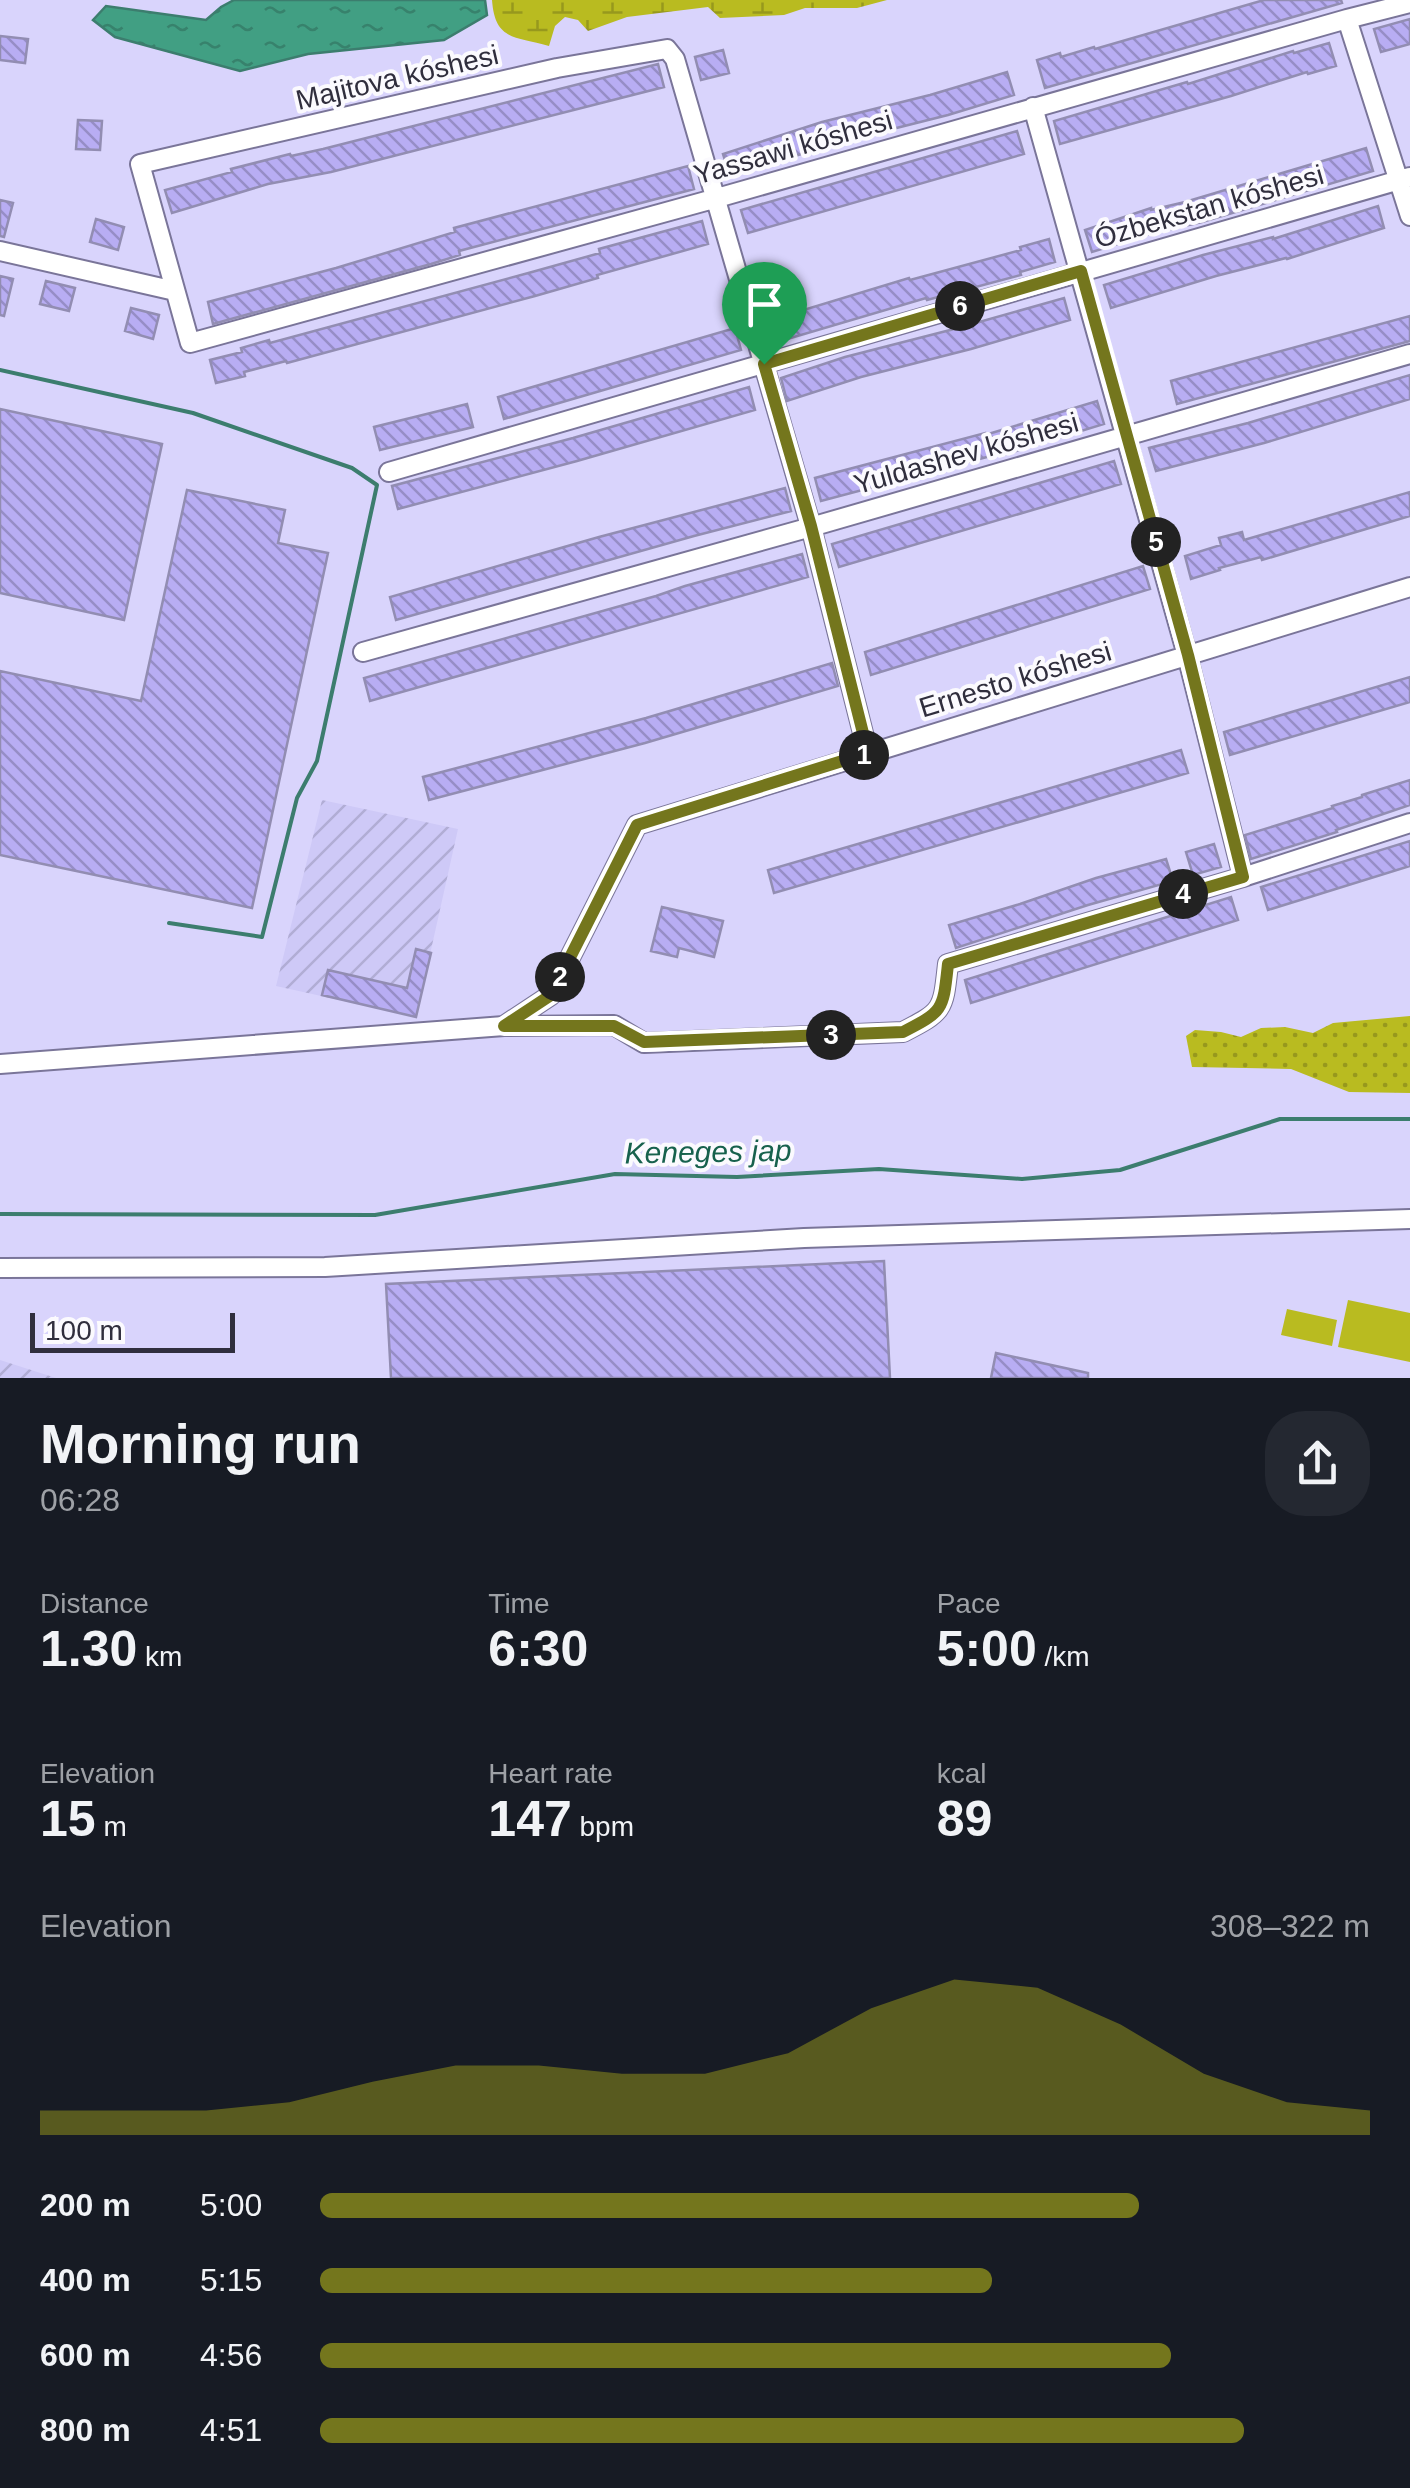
<!DOCTYPE html>
<meta charset="utf-8">
<style>
:root{--surface:#171b24;--page:#242831;--text:#f1f3f6;--muted:#9ea1a6;--accent:#74761d}
body{margin:0;font-family:Helvetica,sans-serif;background:var(--page);color:var(--text);height:100vh;display:flex;flex-direction:column;font-size:38px;white-space:nowrap}
*{box-sizing:border-box;margin:0}
p{font-size:32px;color:var(--muted)}
.icon{flex:none;width:55px;height:55px;fill:none;stroke:currentColor;stroke-width:2;stroke-linecap:round;stroke-linejoin:round}
.map{position:relative;height:1378px;overflow:hidden}
.panel{display:flex;flex-direction:column;background:var(--surface);flex:1}
.panel>*{flex:none}
.scale{position:absolute;left:30px;bottom:25px;width:205px;box-sizing:border-box;padding-left:10px;border:5px solid #302e3d;border-top:0;font-size:28px;line-height:35px;white-space:nowrap;color:#302e3d;-webkit-text-stroke:8px #fbfafe;paint-order:stroke}
.pin{position:absolute;display:grid;place-items:center;width:85px;height:85px;color:#fff;margin:-102px -42px;border-radius:50% 50% 50% 0;rotate:-45deg;box-shadow:0 0 10px #0007}
.pin .icon{rotate:45deg}
.km{position:absolute;width:50px;height:50px;margin:-25px;border-radius:50%;background:#222;color:#fff;font-size:28px;line-height:50px;text-align:center}
.round{display:grid;place-items:center;flex:none;width:105px;height:105px;border-radius:40px;background:var(--page)}
.headline{display:flex;align-items:center;justify-content:space-between;height:170px;padding:0 40px}
h1{font-size:55px;font-weight:700;line-height:75px}
.stats{display:grid;grid-template-columns:repeat(3,1fr);gap:15px;height:170px;padding:10px 40px}
.stats div{display:grid;align-content:center}
.stats b{font-size:50px;font-weight:700}
.stats small{font-size:28px;font-weight:400}
.stats p{font-size:28px}
.chart{height:280px;padding:20px 40px}
.chart p{display:flex;justify-content:space-between}
.chart svg{width:100%;height:180px;margin-top:10px;fill:var(--accent);opacity:.7}
ul{padding:0 40px;list-style:none;font-size:32px}
li{display:grid;grid-template-columns:160px 120px 1fr;align-items:center;height:75px}
li i{height:25px;border-radius:12px;background:var(--accent)}
.map>svg:first-child{display:block}
.industrial{fill:url(#industrial-furrows)}
.grass{fill:url(#grass-dots)}
.wetland{fill:url(#wetland-marsh)}
.pitch{fill:#b9bb20}
.water{fill:url(#water-ripples);stroke:#3c7d6e;stroke-width:2.5}
.lines{fill:none;stroke-linecap:round;stroke-linejoin:round}
.stream{stroke:#3c7d6e;stroke-width:4}
.building{fill:url(#building-back-hatch);stroke:#928db2;stroke-width:2.5}
.minor-casing{stroke:#7a7599;stroke-width:22}
.minor{stroke:#fff;stroke-width:18}
.route-casing{stroke:#fff;stroke-width:20}
.route{stroke:#74761d;stroke-width:12}
.labels{text-anchor:middle;stroke-width:8;stroke-linejoin:round;paint-order:stroke}
.street-label{font-size:28px;fill:#302e3d;stroke:#fbfafe}
.water-label{font-size:30px;font-style:italic;fill:#17614d;stroke:#fbfafe}
</style>
<div class="map">
<svg width="1410" height="1378" viewBox="0 0 1410 1378">
<defs>
<pattern id="industrial-furrows" width="10" height="10" patternUnits="userSpaceOnUse" patternTransform="scale(2.5)"><rect width="10" height="10" fill="#cec9f7"/><path d="M-1 1l2-2M0 10L10 0M9 11l2-2" fill="none" stroke="#b1add5"/></pattern>
<pattern id="grass-dots" width="8" height="8" patternUnits="userSpaceOnUse" patternTransform="scale(2.5)"><rect width="8" height="8" fill="#b9bb20"/><path d="M2 2h.1M6 6h.1" fill="none" stroke="#97981d" stroke-width="1.8" stroke-linecap="round"/></pattern>
<pattern id="wetland-marsh" width="20" height="14" patternUnits="userSpaceOnUse" patternTransform="scale(2.5)"><rect width="20" height="14" fill="#b9bb20"/><path d="M1 5h8M5 5V1M11 12h8M15 12V8" fill="none" stroke="#97981d"/></pattern>
<pattern id="water-ripples" width="26" height="14" patternUnits="userSpaceOnUse" patternTransform="scale(2.5)"><rect width="26" height="14" fill="#419f83"/><path d="M2 4q2-2 4 0t4 0M15 11q2-2 4 0t4 0" fill="none" stroke="#37826c"/></pattern>
<pattern id="building-back-hatch" width="6" height="6" patternUnits="userSpaceOnUse" patternTransform="scale(2.5)"><rect width="6" height="6" fill="#b8adf3"/><path d="M-1 5l2 2M0 0l6 6M5-1l2 2" fill="none" stroke="#968dc6"/></pattern>
</defs>
<rect width="100%" height="100%" fill="#d9d4fc"/>
<!-- industrial -->
<path class="industrial" d="M322,800L458,829L416,1017L276,986Z
M0,1360L56,1378H0Z"/>
<!-- grass -->
<path class="grass" d="M1410,1016V1093L1349,1092L1291,1069L1192,1067L1186,1036L1195,1030L1221,1032L1241,1037L1261,1028L1285,1027L1313,1033L1333,1023Z"/>
<!-- wetland -->
<path class="wetland" d="M492,0H887L857,8H805L784,15L720,18L708,7L627,17L588,31L578,20L565,17L555,26L549,46C515,36 495,41 492,0Z"/>
<!-- pitch -->
<path class="pitch" d="M1348,1300L1410,1313V1362L1338,1347Z
M1287,1309L1337,1320L1332,1346L1281,1335Z"/>
<!-- water -->
<path class="water" d="M234,0H485L487,15L444,40L308,54L240,71L115,37L93,20L106,6L206,20L221,7Z"/>
<g class="lines">
<!-- stream -->
<path class="stream" d="M0,370L193,413L352,468L377,485L317,761L297,798L262,937L169,923
M0,1214L375,1215L615,1174L737,1177L879,1169L1022,1179L1120,1170L1280,1119H1410"/>
</g>
<!-- building -->
<path class="building" d="M1264,0H1341L1342,3L1045,88L1037,60L1060,53L1061,57L1094,47L1095,49Z
M1410,19V44L1381,52L1374,29Z
M0,36L28,39L25,63L0,60Z
M1329,43L1336,66L1308,74L1307,72L1231,96L1060,144L1054,121L1187,82L1188,84L1293,51L1294,53Z
M723,50L729,73L701,80L695,57Z
M658,64L664,87L331,172L268,184L172,213L165,190L232,172L231,169L290,154L291,156L323,149Z
M1007,72L1014,95L948,115L837,143L730,176L723,154L822,122L930,95Z
M78,120L102,121L100,150L76,149Z
M1017,131L1024,154L748,233L741,210Z
M1366,148L1373,171L1202,222L1163,231V230L1092,252L1085,230L1151,208V210L1185,202Z
M688,166L694,189L459,251L460,255L431,264L213,324L208,302L336,268L455,232L454,228Z
M0,200L13,203L4,237L0,236Z
M1378,206L1384,228L1287,259L1286,258L1216,276L1111,308L1104,285L1203,255L1273,237V239Z
M96,219L124,227L118,250L90,242Z
M702,221L708,244L597,275L598,278L535,296L287,363L286,361L244,372L245,376L216,383L210,360L242,352L241,348L269,340L270,343L532,272L600,253L599,249Z
M1049,239L1055,262L1020,272L1021,275L927,300L926,298L774,343L767,321L909,278L910,280L1021,250L1020,247Z
M0,276L13,279L4,316L0,315Z
M46,281L75,288L69,311L40,304Z
M1064,298L1070,320L971,349L861,377L787,401L781,378L845,357L958,328Z
M131,308L159,315L153,339L125,331Z
M1410,316V341L1177,404L1171,381Z
M735,328L741,350L504,419L498,397Z
M1410,375V399L1264,443L1156,471L1149,448L1248,423Z
M749,387L755,410L577,461L398,509L392,486L573,438Z
M1097,401L1104,424L1003,455L1002,453L821,501L815,478L985,433V435Z
M467,404L473,427L380,450L374,427Z
M0,409L162,444L124,620L0,593Z
M1114,461L1121,484L839,567L832,544Z
M785,488L791,511L694,536L396,620L390,597L599,537Z
M187,490L285,510L278,543L328,553L252,908L0,855V671L141,701Z
M1410,492V516L1262,560L1261,557L1219,568L1220,570L1191,579L1185,556L1221,545L1219,538L1242,532L1244,540Z
M802,554L808,577L370,701L364,678L656,596L685,586Z
M1143,566L1150,589L871,675L865,652Z
M832,663L838,686L645,743L429,800L423,777L646,718Z
M1410,677V702L1230,755L1224,732Z
M1181,750L1188,773L774,893L768,870Z
M1410,780V805L1336,830L1337,832L1251,859L1245,835L1333,808L1332,806L1362,797V795Z
M1410,841V866L1268,910L1261,887Z
M1214,844L1221,867L1193,875L1186,852Z
M1166,859L1173,881L1088,905L956,948L949,925L1020,904L1096,878Z
M1231,897L1238,920L971,1003L965,980Z
M662,907L723,921L714,957L679,948L677,957L651,951Z
M416,949L431,953L416,1017L322,995L328,970L407,988Z
M884,1261L890,1378H391L386,1284Z
M996,1353L1088,1373V1378H991Z"/>
<g class="lines">
<!-- minor casing -->
<g class="minor-casing">
<path id="minor" d="M1347,19L1410,216
M1033,107L1187,655L1243,877
M0,251L175,291
M389,472L1410,177
M363,652L811,527L1410,354
M868,753L811,527L675,59L667,49L557,68L140,164L190,343L717,198L1347,19L1410,3
M507,1026L614,1025L644,1043L903,1032C944,1011 943,1010 948,964L1243,877L1410,823
M0,1064L504,1026L551,995L637,825L1410,587
M0,1268L325,1267L804,1238L1410,1219"/>
</g>
<!-- minor -->
<use href="#minor" class="minor"/>
</g>
<g class="lines">
<!-- route casing -->
<g class="route-casing">
<path id="route" d="M1081,271L1188,655L1243,877L948,964C943,1010 944,1011 903,1032L644,1042L614,1026H504L551,995L637,825L868,753L811,526L764,364Z"/>
</g>
<!-- route -->
<use href="#route" class="route"/>
</g>
<g class="labels">
<!-- street labels -->
<g class="street-label">
<text transform="translate(397 77) rotate(-13)" y="10">Majitova kóshesi</text>
<text transform="translate(793 147) rotate(-16)" y="10">Yassawi kóshesi</text>
<text transform="translate(1209 206) rotate(-16)" y="10">Ózbekstan kóshesi</text>
<text transform="translate(966 453) rotate(-16)" y="10">Yuldashev kóshesi</text>
<text transform="translate(1015 679) rotate(-17)" y="10">Ernesto kóshesi</text>
</g>
<!-- water labels -->
<g class="water-label">
<text transform="translate(708 1152) rotate(-1)" y="10">Keneges jap</text>
</g>
</g>
</svg>
<div class="scale">100 m</div>
<div class="pin" style="left:764px;top:364px;background:#1e9e55"><svg class="icon" aria-label="arrive" viewBox="0 0 24 24"><path d="M6 21V4h12l-3 4 3 4H6"/></svg></div>
<b class="km" style="left:864px;top:755px">1</b>
<b class="km" style="left:560px;top:977px">2</b>
<b class="km" style="left:831px;top:1035px">3</b>
<b class="km" style="left:1183px;top:894px">4</b>
<b class="km" style="left:1156px;top:542px">5</b>
<b class="km" style="left:960px;top:306px">6</b>
</div>
<section class="panel">
<div class="headline"><div><h1>Morning run</h1><p>06:28</p></div><a class="round"><svg class="icon" aria-label="share" viewBox="0 0 24 24"><path d="M12 15V3M7 8l5-5 5 5M5 13v7h14v-7"/></svg></a></div>
<div class="stats">
<div><p>Distance</p><b>1.30<small> km</small></b></div>
<div><p>Time</p><b>6:30</b></div>
<div><p>Pace</p><b>5:00<small> /km</small></b></div>
</div>
<div class="stats">
<div><p>Elevation</p><b>15<small> m</small></b></div>
<div><p>Heart rate</p><b>147<small> bpm</small></b></div>
<div><p>kcal</p><b>89</b></div>
</div>
<div class="chart"><p><span>Elevation</span>308–322 m</p>
<svg viewBox="0 0 160 44" preserveAspectRatio="none"><path d="M0 44V38L10 38L20 38L30 36L40 31L50 27L60 27L70 29L80 29L90 24L100 13L110 6L120 8L130 17L140 29L150 36L160 38V44z"/></svg>
</div>
<ul>
<li><b>200 m</b>5:00<i style="width:78%"></i></li>
<li><b>400 m</b>5:15<i style="width:64%"></i></li>
<li><b>600 m</b>4:56<i style="width:81%"></i></li>
<li><b>800 m</b>4:51<i style="width:88%"></i></li>
</ul>
</section>
